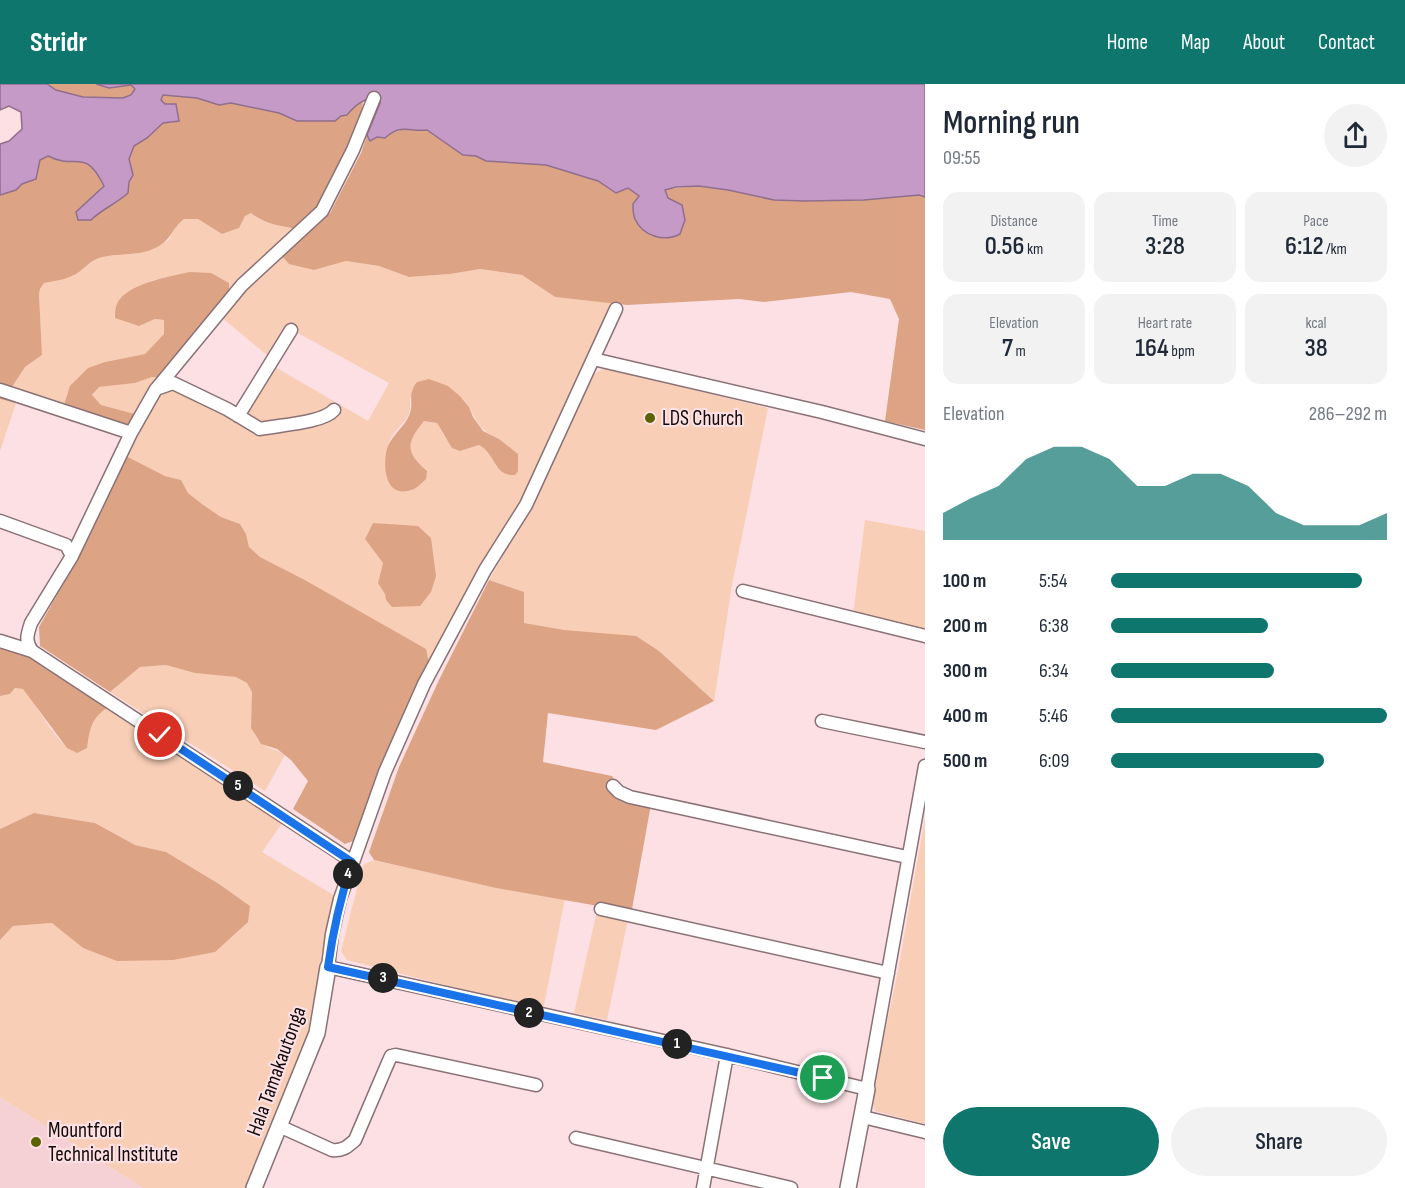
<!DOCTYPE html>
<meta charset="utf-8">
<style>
:root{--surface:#fff;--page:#f2f2f3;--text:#1f2937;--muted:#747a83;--accent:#0f766e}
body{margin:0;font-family:"Sofia Sans Condensed",sans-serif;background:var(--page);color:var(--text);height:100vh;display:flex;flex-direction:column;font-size:22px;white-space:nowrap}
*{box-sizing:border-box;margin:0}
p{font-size:20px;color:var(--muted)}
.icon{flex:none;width:33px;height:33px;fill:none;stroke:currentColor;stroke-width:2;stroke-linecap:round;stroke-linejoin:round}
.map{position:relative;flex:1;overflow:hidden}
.panel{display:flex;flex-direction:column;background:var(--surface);width:480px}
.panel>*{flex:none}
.pin{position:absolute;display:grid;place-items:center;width:51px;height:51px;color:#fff;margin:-26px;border:3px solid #fff;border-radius:50%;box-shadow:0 2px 6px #0007}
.km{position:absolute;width:30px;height:30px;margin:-15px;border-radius:50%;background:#222;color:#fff;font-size:16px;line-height:30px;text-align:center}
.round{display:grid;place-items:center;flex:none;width:63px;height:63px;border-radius:32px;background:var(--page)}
.head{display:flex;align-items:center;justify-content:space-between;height:102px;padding:0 18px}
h1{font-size:33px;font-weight:600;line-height:45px}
.stats{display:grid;grid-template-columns:repeat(3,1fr);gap:9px;height:102px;padding:6px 18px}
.stats div{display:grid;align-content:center;border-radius:15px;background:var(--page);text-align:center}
.stats b{font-size:26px;font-weight:600}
.stats small{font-size:16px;font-weight:400}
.stats p{font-size:16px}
.chart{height:168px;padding:12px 18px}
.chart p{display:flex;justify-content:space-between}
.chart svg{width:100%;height:108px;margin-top:6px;fill:var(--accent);opacity:.7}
.cta{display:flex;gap:12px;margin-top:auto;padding:12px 18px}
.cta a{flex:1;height:69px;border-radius:36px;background:var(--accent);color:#fff;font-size:24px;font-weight:600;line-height:69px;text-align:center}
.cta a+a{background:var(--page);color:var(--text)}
ul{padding:0 18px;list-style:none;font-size:20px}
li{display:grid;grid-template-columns:96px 72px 1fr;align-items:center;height:45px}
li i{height:15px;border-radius:8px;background:var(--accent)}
header{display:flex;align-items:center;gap:36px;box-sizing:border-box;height:84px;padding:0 30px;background:var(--accent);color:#fff}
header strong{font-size:28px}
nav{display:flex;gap:33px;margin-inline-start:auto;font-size:21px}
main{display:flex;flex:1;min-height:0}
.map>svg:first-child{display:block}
.built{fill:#f5d1d6}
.green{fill:#f8ceb6;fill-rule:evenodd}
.forest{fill:#dca484}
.water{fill:#c69ac7;stroke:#906e8e;stroke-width:1.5}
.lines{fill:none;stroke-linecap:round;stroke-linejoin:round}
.minor-casing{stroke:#8a7175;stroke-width:15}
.tertiary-casing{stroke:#8a7175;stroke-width:18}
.minor{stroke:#fff;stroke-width:12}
.tertiary{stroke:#fff;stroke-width:15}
.route-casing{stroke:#fff;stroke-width:12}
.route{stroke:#1a73e8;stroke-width:8}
.poi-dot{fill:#5b6200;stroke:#fce0e3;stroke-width:2}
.labels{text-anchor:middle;stroke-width:4.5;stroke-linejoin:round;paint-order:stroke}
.poi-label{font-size:21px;fill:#11090a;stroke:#fce0e3;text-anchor:start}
.street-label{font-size:21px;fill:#11090a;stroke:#fce0e3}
</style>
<header>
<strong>Stridr</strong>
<nav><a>Home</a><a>Map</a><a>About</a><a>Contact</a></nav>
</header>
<main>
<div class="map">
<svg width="925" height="1104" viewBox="0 0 925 1104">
<rect width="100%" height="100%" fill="#fce0e3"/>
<!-- built -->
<path class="built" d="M0,1013L143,1104H0Z"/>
<!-- green -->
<path class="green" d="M251,129C264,140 280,142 297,145L229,208L167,193L150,197L139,242L155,235L164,236V250L145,270L105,278L63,324L13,310L12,303L25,283L42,271L39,210L40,205L44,199L73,192L96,175L115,169L136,170L169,156L175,142L184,135H198L222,150L239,144L245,132Z
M281,171L314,186L346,177L379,182L409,193L450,190L480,185L522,191L555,213L613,219L586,275L522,418L429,579L303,495L260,473L249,463L246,450L240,440L221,433L202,420L188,409L181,396L165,392L126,372L134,351L159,307L172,304L241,341L275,283L368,337L389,299L285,242L268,272L221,233L246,203ZM448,302C455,308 464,314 469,323C480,342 478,344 499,355L497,384C494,374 489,367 479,361L460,367L444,352L437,339L424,337C406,359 404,367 427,387L386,369C388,364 389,358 391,354C401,337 412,338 410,314ZM373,439L395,442L378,499L383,479L365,455Z
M605,284L768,324L732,501L714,617L659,567L524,539L523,508L489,496L530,425L592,291Z
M152,293H160L135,330L101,321L92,312L98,303L135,299Z
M0,315L16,319L0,367Z
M865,436L925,447V548L853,531Z
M166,581C175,583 184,586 193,588C209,592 234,587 247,599C261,612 241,641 261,659C266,664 278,666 285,671L265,707L110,608L140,583Z
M15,604L23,605C40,624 54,659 77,669L89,652V643L99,629L109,622L285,735L262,768L335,812L320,922L246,1104H143L0,1013V856L13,842L53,839L83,864L250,822L219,800L166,768L135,761L95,739L34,729L0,745V612L10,610Z
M925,733V1040L875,1027L871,1014L898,887Z
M374,776L496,804L565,814L543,926L347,876L341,867L363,781Z
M598,822L632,825L628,835L607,936L574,929Z"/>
<!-- forest -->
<path class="forest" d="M47,0H96L109,4L131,1L135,5L131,11L123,14L83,13L56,6Z
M163,11L197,14L219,21L231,19L279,29L296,37H335L341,32L347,31L354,22L363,17L360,43L320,126L297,145C280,142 264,140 251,129L245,132L239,144L222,150L198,135H184C171,145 171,157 155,164C138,173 118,168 99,174C89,177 82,188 72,192C64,196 53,197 44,199L40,205L39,210L42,271L25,283L12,303L16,319L0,315V111L16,106L22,100L35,95L40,76L49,72C77,87 84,61 104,101L76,129L91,136C102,126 116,119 128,109L129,98L133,91L129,75L134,62L147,54L163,39H172L170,20H165L161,16Z
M410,43L418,47L427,46L463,71L476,72L487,77L546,81L598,97L616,109L628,104L639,112L680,150L685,136L682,122L668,114L665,105L699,102L728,106L775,116L805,117L864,116L920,111L925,113V346L885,337L899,235L890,215L851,208L764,218L739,215L627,221L555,213L522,191L480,185L450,190L409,193L379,182L346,177L314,186L289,180L281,171L330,129L361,69L367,51L370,56Z
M190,188L211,189L229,199V208L160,293H152L135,299L99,303L92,311L101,321L135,330L128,342H121L63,324L70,302L88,284L105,278L145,270L164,250V236L155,235L139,242L115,234C115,230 115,224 117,220C125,200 171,192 190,188Z
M429,295L448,302L460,312L469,323L473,333L483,347L499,355L518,370V387L515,391C493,392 497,371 479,361L460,367L452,364L437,339L424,337C406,359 405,368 427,387L426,395C422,399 416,405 411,406C387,414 383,387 386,369C389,352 405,344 410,329C414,317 407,311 417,298Z
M126,372L165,392L181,396L188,409L202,420L221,433L240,440L246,450L249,463L260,473L303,495L426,565L429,579L405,626L353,757L345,760L293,725L308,697L291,676L277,665L261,660L251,644L252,608L247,599L236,593L195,589L166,581L140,583L110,608L40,562L39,543L78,473Z
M373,439L418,442L431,454L436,492L431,508L420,522L392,523L386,516L385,510L378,499L383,479L365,455Z
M489,496L524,508V539L564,546L636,552L659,567L714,617L656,646L548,629L543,678L612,692L621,706L652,715L632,825L598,822L496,804L374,776L369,768L399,683L439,596Z
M0,562L33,574L109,622C91,635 90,643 87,664L77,669L67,664L23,605L15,604L10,610L0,612Z
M34,729L95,739L135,761L166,768L219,800L250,822L248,838L215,868L173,876L117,877L83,864L52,839L13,842L0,856V745Z"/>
<!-- water -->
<path class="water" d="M0,0H47L56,6L83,13L123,14L131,11L135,5L131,1L109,4L96,0H925V113L919,111L864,116L805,117L774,116L728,106L699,102L676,103L665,106L668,114L682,121L685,136L680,150C665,158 643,153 635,135C633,131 633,124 633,120L639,112L628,104L616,109L598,97L546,81L486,77L476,72L463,71L427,46C409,48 401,39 385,54L377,53L370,57L367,51L380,19V14C366,12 355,21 347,31L341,32L335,37H297L279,29L231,19L219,21L197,14L163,11L161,16L165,20H176L179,37L163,39L147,54L134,62L129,75L133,91L129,98L128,109C116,120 102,125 91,136H78L76,128L104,102C84,62 77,87 48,72L40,76L36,95L22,100L16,106L0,111V60L9,57L22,45L21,28L9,22L0,26Z"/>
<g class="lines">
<!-- minor casing -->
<g class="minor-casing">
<path id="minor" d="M616,225L526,421L485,486L424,600L385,688L340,815L332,850L328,883L727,971L867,1005L925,682
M593,275L822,328L925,355
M157,304L242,201L322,127L353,66L374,14
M0,306L131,349
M334,326C323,339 278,341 260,345L227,325L173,299L156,305L131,349L72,472L31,539C27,551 25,557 32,567L353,778
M238,332L291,246
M0,437L66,461L72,472
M743,507L925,552
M0,557L32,567
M822,637L925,658
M613,702L619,708L630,713L907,773
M601,825L888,889
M863,1033L925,1048
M279,1042L332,1066C343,1067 347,1063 355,1056L387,981L391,972L396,971L536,1001
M576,1054L791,1104
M703,1104L727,971"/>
</g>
<!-- tertiary casing -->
<g class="tertiary-casing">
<path id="tertiary" d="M254,1104L317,949L328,883
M848,1104L867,1005"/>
</g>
<!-- minor -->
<use href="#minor" class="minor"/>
<!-- tertiary -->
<use href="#tertiary" class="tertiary"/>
</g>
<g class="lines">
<!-- route casing -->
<g class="route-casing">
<path id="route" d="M160,651L352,778C341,812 333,846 328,883L823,994"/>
</g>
<!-- route -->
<use href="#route" class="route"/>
</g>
<!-- markers -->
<g class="poi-dot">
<circle cx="650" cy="334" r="6"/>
<circle cx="36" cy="1058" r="6"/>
</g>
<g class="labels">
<!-- poi labels -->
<g class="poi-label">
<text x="662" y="341">LDS Church</text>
<text x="48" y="1053">Mountford<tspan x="48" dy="24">Technical Institute</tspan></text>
</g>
<!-- street labels -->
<g class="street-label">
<text transform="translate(276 987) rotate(-70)" y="7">Hala Tamakautonga</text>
</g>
</g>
</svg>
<div class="pin" style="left:823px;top:994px;background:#1e9e55"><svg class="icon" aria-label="arrive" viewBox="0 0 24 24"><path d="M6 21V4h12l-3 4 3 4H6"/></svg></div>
<div class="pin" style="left:160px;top:651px;background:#d93025"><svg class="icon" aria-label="check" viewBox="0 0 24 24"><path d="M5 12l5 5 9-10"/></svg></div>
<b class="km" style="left:677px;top:960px">1</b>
<b class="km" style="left:529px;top:929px">2</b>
<b class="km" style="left:383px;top:894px">3</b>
<b class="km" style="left:348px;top:790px">4</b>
<b class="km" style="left:238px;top:702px">5</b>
</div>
<section class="panel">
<div class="head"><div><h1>Morning run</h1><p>09:55</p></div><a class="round"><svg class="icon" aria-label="share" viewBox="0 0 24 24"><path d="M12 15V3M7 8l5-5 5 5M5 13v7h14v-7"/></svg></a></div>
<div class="stats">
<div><p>Distance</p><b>0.56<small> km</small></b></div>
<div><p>Time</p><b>3:28</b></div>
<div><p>Pace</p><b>6:12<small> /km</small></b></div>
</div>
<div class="stats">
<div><p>Elevation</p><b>7<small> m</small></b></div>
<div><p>Heart rate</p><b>164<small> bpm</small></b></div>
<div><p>kcal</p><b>38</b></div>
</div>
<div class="chart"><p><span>Elevation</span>286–292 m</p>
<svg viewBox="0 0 160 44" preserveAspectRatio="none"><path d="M0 44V33L10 27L20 22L30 11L40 6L50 6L60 11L70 22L80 22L90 17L100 17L110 22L120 33L130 38L140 38L150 38L160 33V44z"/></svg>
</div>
<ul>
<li><b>100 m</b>5:54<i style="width:91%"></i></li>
<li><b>200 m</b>6:38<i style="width:57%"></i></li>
<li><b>300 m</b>6:34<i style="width:59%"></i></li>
<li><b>400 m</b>5:46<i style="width:100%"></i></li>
<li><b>500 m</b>6:09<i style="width:77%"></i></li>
</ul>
<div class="cta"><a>Save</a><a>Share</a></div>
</section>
</main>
